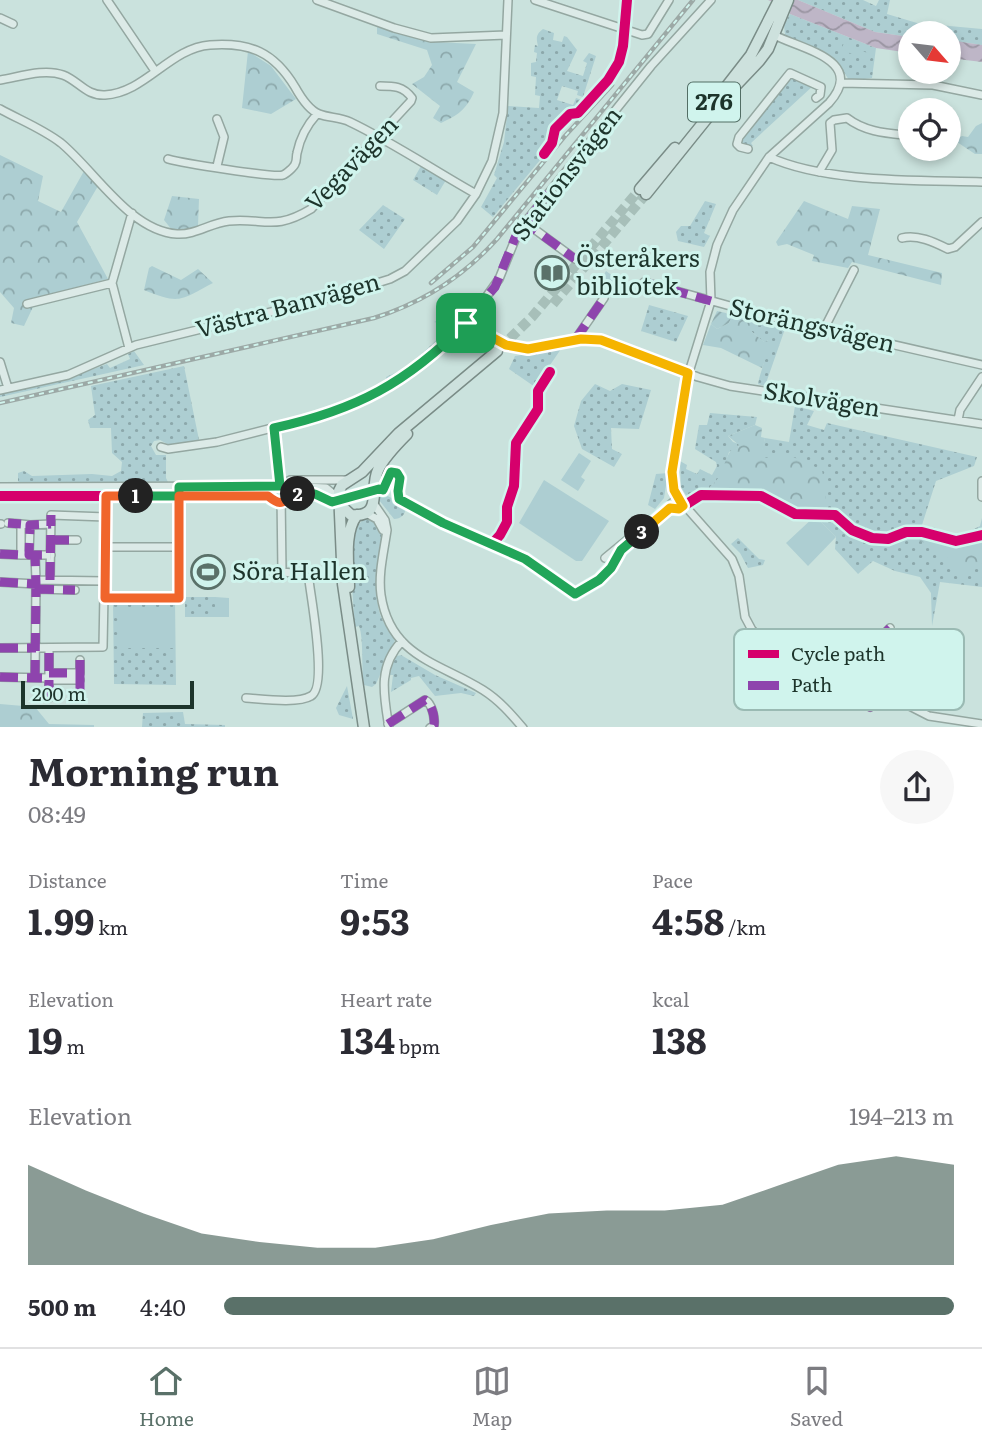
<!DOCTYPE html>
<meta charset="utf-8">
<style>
:root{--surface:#fff;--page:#f7f7f7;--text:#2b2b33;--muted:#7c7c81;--line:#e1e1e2;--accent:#5a7169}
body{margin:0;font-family:Literata,serif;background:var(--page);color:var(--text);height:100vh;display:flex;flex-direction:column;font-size:26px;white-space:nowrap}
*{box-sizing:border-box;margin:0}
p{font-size:23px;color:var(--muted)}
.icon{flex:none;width:38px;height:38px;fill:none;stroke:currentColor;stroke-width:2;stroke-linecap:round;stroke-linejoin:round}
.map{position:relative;height:727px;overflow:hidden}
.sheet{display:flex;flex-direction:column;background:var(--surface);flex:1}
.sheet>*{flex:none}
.needle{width:46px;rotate:118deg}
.buttons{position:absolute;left:898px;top:21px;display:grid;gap:14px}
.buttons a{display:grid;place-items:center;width:63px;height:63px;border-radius:50%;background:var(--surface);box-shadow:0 4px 10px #0003;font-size:35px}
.scale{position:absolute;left:21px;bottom:18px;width:173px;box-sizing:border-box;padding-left:7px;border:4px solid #1d342b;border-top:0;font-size:19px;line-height:24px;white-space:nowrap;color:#1d342b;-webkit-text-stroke:5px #d0f4ed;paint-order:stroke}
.pin{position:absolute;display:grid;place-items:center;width:60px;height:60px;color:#fff;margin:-30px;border-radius:14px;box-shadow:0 4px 10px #0006}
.km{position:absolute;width:35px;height:35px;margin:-18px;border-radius:50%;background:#222;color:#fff;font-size:19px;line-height:35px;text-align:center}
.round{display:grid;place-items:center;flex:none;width:74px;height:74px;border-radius:37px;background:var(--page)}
.summary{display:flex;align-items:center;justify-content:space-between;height:119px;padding:0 28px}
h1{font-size:38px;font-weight:700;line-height:52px}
.metrics{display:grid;grid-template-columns:repeat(3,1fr);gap:10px;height:119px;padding:7px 28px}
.metrics div{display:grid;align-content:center}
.metrics b{font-size:35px;font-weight:700}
.metrics small{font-size:19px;font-weight:400}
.metrics p{font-size:19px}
.chart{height:196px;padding:14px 28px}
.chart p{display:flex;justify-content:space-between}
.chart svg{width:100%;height:126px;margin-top:7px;fill:var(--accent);opacity:.7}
ul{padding:0 28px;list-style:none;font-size:23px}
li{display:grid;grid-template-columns:112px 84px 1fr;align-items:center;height:52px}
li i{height:18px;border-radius:9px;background:var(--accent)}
.tab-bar{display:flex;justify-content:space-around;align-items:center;height:98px;border-top:2px solid var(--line);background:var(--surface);font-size:19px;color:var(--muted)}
.tab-bar a{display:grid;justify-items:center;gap:4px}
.tab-bar .selected{color:var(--accent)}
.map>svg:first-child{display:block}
.grass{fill:url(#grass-dots)}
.forest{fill:url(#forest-crowns)}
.garden{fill:url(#garden-furrows)}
.pitch{fill:#adced2}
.water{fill:url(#water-waves)}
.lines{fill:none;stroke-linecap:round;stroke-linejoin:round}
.major-tunnel{stroke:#a7bfb9;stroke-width:10;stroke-dasharray:10 5;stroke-linecap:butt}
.minor-casing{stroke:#94a7a1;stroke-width:10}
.major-casing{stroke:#7a8c87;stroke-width:13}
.minor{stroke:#dceae7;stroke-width:7}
.major{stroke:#cde1dd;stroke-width:10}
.rail-casing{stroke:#9ca9a6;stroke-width:4.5}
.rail{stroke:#d0f4ed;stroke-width:2;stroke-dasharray:5;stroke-linecap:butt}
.quiet{stroke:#8e44ad;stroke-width:9;stroke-dasharray:18 9;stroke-linecap:butt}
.cycleway-casing{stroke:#d0f4ed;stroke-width:15}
.cycleway{stroke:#d6006c;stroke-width:10}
.split-1-casing{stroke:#fff;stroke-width:14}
.split-2-casing{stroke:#fff;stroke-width:14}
.split-3-casing{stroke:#fff;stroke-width:14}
.split-4-casing{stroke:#fff;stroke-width:14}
.split-1{stroke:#22a559;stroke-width:9}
.split-2{stroke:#f0652b;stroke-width:9}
.split-3{stroke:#22a559;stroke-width:9}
.split-4{stroke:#f5b400;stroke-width:9}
.labels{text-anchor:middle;stroke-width:6;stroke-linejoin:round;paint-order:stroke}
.shield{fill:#d0f4ed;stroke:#536e65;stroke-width:2}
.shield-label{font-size:23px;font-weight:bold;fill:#1d342b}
.street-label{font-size:24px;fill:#1d342b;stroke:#d0f4ed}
.poi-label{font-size:24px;fill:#1d342b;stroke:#d0f4ed;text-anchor:start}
.key{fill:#d0f4ed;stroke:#9abab3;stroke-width:2}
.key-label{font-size:19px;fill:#1d342b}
</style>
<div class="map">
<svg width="982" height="728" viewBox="0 0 982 728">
<defs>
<pattern id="grass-dots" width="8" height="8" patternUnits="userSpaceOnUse" patternTransform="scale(1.75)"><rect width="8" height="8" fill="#adced2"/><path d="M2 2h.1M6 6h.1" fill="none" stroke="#8ca8ab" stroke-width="1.8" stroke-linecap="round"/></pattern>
<pattern id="forest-crowns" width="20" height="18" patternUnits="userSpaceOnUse" patternTransform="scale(1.75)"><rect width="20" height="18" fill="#adced2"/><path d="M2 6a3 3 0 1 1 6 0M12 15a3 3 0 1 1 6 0" fill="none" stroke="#8ca8ab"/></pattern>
<pattern id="garden-furrows" width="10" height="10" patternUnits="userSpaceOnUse" patternTransform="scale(1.75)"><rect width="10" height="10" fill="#adced2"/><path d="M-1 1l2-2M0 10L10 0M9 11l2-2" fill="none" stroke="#8ca8ab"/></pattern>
<pattern id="water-waves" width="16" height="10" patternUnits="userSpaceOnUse" patternTransform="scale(1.75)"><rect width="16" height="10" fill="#beb6c7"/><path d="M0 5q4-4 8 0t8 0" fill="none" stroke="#9a95a2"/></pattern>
</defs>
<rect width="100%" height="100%" fill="#cae2dd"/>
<!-- grass -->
<path class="grass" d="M798,0H863L876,6L879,0H890L887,14L917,23L982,29V45L949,40L948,33H910V37L875,32Z
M790,14L876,48L872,78L850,81C845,75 842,67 837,62C824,48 802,43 785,35L784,25Z
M543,29L554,33L553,40L562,42L564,36L567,37L577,50L567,71L583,76L587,63L583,61L589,53L596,56L583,97L577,95L578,91L562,86L557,100L573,105L576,98L585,101L553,139L555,142L493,217L481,207L497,178L494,175L504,142L508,106L539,108L540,96L535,95L536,77L531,76V63L536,62L537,53L534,52L535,45L538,46C536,38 536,34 543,29Z
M790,75L814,85L751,143L753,146L745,148L739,141Z
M421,166L446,180L437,195L413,180Z
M705,201L716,204L704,233L710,236L704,247L678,241L676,232L681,226H690Z
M383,205L405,219L384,249L359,230Z
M606,271L620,281L612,294C603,286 600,281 606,271Z
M649,305L688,316L676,342L641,331Z
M462,310L466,314C443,339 416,363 387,381L386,377L406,368L452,326L434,322Z
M739,316L780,328L781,324L786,326L765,386L758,384C761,368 768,356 768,340L765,343L752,332Z
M561,349L535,387L509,369L515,356Z
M134,351L144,365L0,397V394L72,377L107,364L110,368L130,359L128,354Z
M184,366L199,440L171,446L160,440L154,441L151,446L156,455H166V478L169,484L21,485L18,481V473L24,471L32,476L92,474L112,476L121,471L122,462L112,453L111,428H90L88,420L95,415L91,386Z
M595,384L610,391L622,384L651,390L639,429L611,428L612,449L622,454L614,467L582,449L574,426L581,401Z
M795,406L814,411L807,425L824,430L827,423L977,457L974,466L936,481L922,525L936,528L958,537L980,526L982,518V587L940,582L932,626L931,593L920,577L895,571L873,561L858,574L835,549L836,537L815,516V511H820L760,458L765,438L789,442Z
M710,413L757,417L755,425L728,436L733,442L739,444L738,448L729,452L721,477L710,487L711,491L689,500L681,487L680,461L687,465L686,469L697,474L700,469L712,475L717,466L716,462L695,449L699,425H707Z
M668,473L664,498L655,509L648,505L656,474Z
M378,491L405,505C407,513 402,519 394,519L379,500Z
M365,519L375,521C393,546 373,578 378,606C380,619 388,630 395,640L376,684L372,687L364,685C361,669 364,639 359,626L355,627C354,605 344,528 365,519Z
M738,538L759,559L765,560L763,565L748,568L740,553L731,544Z
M185,597H215V617H185Z
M175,600L176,685L114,684L113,601Z
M401,655L435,675L476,693L474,696L461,693L435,696L419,676L411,678V680L391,692L393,675H387L393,657Z
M347,686L353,719L339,715L336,708Z
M183,712L185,724L225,725V727H142L143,713Z"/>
<!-- forest -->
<path class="forest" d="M377,27L435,42L476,44L457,82L474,92C466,110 458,115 441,123L433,118L440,106L412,84L424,77L432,65L427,50L377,34Z
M248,51L271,66L296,99L271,114L242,108Z
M982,123V154H975L954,140L962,136L968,137L976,126Z
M0,155L43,176L38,201L61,212L84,171L98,186L77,222L108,279L24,301V308L33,307L24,326L11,323L14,308L0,292Z
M172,196L199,199L198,226L190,231L172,230L164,220Z
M804,201L848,219L852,206L880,209L868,255L942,273L941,285L852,262L848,268L812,261L814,255L787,244L778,246L776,242Z
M152,266L181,280L198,269L213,283C180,300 181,305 144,290L149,268Z
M739,316V318L752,323V332L764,342L769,340L770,348L762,368L721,348L703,345L711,324L717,329L729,323L731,318Z
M755,425L762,428L761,437L765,438L761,458L791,456L822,470L826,492L824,509L820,511L791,510L767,496L756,492L711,491L710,487C726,473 721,464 732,449L738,448L739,445L728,436Z
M919,534L952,544L982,543C982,557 979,571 964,576L955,570L944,553L919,540Z
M0,704L35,707L49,724L94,725V727H0Z"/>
<!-- garden -->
<path class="garden" d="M717,311L726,313L731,318L729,323L717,329L711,324Z"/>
<!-- pitch -->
<path class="pitch" d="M844,43L872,55L869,62L841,49Z
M579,453L591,461L581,477L585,480L578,491L561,480Z
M544,480L609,521L582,561H576L519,523Z
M815,516L836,537L808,566L786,543Z
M215,597L229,598V617H215Z
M118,607H174V648H118Z"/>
<!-- water -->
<path class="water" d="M768,0H798L875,32L910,37V53L876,48L790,14V10Z
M949,40L982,45V62L949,58Z"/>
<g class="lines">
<!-- major-tunnel -->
<path class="major-tunnel" d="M553,304L646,194
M499,349L532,317L640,189"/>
<!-- minor casing -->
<g class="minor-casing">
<path id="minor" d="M107,0L155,71
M317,0L394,28L431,38L506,35
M535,0L642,35L648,34L669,0
M0,18L13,24
M774,35C801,49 867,60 829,103L769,157L733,210L717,245L710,272L711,301L685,385L672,472L674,490L678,498L732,559L739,576L745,617L752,630L761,638L841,671L929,716L982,724
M0,80C19,77 44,68 63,75C79,81 86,96 105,95C145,93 170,48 210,45C250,42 274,52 295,87C300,96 309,110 319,114C329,118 340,117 350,122C392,142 435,171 476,194
M841,83L933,85L982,95
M0,109C20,120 43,129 61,143C95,171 130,231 177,234C196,235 210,223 229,221C266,218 274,231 311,209L411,101L412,98C403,86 394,86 380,86
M748,149L740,147L737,144L739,137L790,73L821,87L820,95L816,98
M769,157C826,183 919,180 982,182
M168,159C182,163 275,178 283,175C286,174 294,167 295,164C297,161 296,157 297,153C300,138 307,125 317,114
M217,166L224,137L217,119
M819,172L832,150L830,123L834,120L847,118C864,131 883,133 904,135L910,131
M522,220L575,259
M902,238C917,234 934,242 948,249L955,247L982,222
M644,282L759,314L982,365
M27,304L112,283
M466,323L496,342L521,348H540L581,339L601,340L698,377L730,386L982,424
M824,329L854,270
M575,340L604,298
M129,348L112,283L132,213
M0,362L8,388
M0,390L68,375L136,345L332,297L390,279L405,271L457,221L476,194L492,161L503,113L508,0
M958,420L960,410L982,377
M161,447L168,449L217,442L327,414L386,389L408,374L455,334L474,314L499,279L519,230L651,66L711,0
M982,481V497
M281,485L290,480H348
M0,487L280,486L326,488L338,498
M374,504L385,520L387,530C384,551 378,574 381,595C390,657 440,663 483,690C499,700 511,714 523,728
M366,513L377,519L383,530
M8,523L21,524
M0,524H1
M51,540H77
M106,547H178
M0,554L21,555
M29,555H21V524L30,525
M35,555H29L30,525L51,524
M605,558L678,498
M36,580L35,555H51
M50,580L51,515L106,517
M0,582L36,584V580L105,581
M36,589L75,590
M105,598H179V487
M0,648L103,647L106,488
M808,657L794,680L803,685L807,683L836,700L849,698L870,707L880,691
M876,658L878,640L890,628
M49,673H80V660
M0,677L49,678
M35,678L36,584
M49,680H80
M49,698V648
M246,698C262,699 298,704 311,696C328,687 311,599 309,580L303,574L282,572L281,494L274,428
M388,724L425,700C432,703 435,718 434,725L430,728
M389,728C384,696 377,667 402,641"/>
</g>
<!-- major casing -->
<g class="major-casing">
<path id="major" d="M723,91L751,55L779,0
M640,189L675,148
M646,194L720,102L759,61L768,49L788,0
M339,504L351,515C384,518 369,489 378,470C384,457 397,444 407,434
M349,587C349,566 343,533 357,515
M364,728L343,584L339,491L342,485L362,472L399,433L497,351"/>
</g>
<!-- minor -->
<use href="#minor" class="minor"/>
<!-- major -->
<use href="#major" class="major"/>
<!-- rail casing -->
<g class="rail-casing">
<path id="rail" d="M431,283L473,247L565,136L612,85
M0,403L374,318C422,303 463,277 497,239L693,0"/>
</g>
<!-- rail -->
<use href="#rail" class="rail"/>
<!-- quiet -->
<path class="quiet" d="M522,220L575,259
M644,282L711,301
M466,323L496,342
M455,334L495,287L515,238L548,193
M575,340L604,298
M8,523L21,524
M51,540H77
M0,554L21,555
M35,555H29L30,525L51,524
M50,580L51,515
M0,582L36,584L35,555H51
M36,589L75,590
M0,648H36
M808,657L794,680L803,685L807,683L836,700L849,698L870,707L880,691
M876,658L878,640L890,628
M49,673H80V660
M80,673V690
M0,677L42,678
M35,678L36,584
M49,698V648
M388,724L425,700C432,703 435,718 434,725L430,728"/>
<!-- cycleway casing -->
<g class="cycleway-casing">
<path id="cycleway" d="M544,154L552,143L555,129L570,114L578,113L608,80L619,62L623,46L627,0
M0,496H268C282,507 283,501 294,494H315L332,502L379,489L383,490L392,472L397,473L400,478L398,491L399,499L443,523L525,559L575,594L599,580L611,567L621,550L663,513L669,508L679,509L701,495L761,496L795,514L835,515L852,530L872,538L888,539L906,532H922L956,541L982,535
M492,544L500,535L507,522V507L514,486L516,443L538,409V391L550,372"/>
</g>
<!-- cycleway -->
<use href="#cycleway" class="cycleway"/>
</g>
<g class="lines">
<!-- split-1 casing -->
<g class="split-1-casing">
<path id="split-1" d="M136,496H179V487L280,486L274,428C356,410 407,383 466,323"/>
</g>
<!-- split-2 casing -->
<g class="split-2-casing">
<path id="split-2" d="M136,496H106L105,598H179V496H268C283,508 282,501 294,494H298"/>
</g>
<!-- split-3 casing -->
<g class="split-3-casing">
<path id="split-3" d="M298,494H315L332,502L379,489L383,490L391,472L397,473L400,478L398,491L399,499L443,523L525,559L575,594L599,580L611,568L621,550L642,532"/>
</g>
<!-- split-4 casing -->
<g class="split-4-casing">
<path id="split-4" d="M466,323L506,345L528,349L581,339L601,340L688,373L672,472L674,490L683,506L679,509L670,508L642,532"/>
</g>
<!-- split-1 -->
<use href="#split-1" class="split-1"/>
<!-- split-2 -->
<use href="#split-2" class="split-2"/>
<!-- split-3 -->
<use href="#split-3" class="split-3"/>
<!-- split-4 -->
<use href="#split-4" class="split-4"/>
</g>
<!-- icons -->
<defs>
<g id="library-ring" transform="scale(1.75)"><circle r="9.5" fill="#d0f4ed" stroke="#5a7169" stroke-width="1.5"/><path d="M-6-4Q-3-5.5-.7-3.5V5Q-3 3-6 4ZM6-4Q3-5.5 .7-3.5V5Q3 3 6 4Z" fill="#5a7169"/></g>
<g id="stadium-ring" transform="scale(1.75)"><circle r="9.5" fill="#d0f4ed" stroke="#5a7169" stroke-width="1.5"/><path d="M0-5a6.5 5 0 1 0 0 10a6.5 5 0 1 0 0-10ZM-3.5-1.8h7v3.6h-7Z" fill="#5a7169"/></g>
</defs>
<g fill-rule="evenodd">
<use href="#library-ring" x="552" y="273"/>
<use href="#stadium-ring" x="208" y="572"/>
</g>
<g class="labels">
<!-- shield labels -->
<rect class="shield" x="688" y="82.5" width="52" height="39" rx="5"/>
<g class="shield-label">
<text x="714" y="110">276</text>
</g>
<!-- street labels -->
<g class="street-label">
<text transform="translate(352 164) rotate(-46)" y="8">Vegavägen</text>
<text transform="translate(567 174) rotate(-52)" y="8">Stationsvägen</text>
<text transform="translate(288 306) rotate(-15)" y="8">Västra Banvägen</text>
<text transform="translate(812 326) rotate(13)" y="8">Storängsvägen</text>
<text transform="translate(822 400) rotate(9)" y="8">Skolvägen</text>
</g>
<!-- poi labels -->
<g class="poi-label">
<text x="576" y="267">Österåkers<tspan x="576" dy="28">bibliotek</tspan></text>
<text x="232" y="580">Söra Hallen</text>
</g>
</g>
<!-- legend -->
<rect x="734" y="629" width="230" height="81" rx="10" class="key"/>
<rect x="748" y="650" width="31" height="8" fill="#d6006c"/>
<rect x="748" y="681" width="31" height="9" fill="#8e44ad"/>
<g class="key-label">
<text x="791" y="661">Cycle path</text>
<text x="791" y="692">Path</text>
</g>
</svg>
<div class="buttons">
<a><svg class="needle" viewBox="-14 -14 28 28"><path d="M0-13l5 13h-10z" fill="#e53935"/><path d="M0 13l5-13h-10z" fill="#7c7c81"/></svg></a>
<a><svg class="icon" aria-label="locate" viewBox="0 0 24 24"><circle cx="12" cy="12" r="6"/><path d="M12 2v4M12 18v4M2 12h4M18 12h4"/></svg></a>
</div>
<div class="scale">200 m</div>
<div class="pin" style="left:466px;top:323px;background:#1e9e55"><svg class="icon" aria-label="arrive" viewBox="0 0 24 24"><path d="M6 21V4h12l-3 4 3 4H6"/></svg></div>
<b class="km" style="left:136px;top:496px">1</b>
<b class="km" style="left:298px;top:494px">2</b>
<b class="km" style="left:642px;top:532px">3</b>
</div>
<section class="sheet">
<div class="summary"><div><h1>Morning run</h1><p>08:49</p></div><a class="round"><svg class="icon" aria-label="share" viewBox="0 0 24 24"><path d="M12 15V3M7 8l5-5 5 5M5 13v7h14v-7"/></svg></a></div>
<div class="metrics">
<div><p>Distance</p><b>1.99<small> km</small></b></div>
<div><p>Time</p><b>9:53</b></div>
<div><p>Pace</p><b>4:58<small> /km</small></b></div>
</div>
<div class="metrics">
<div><p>Elevation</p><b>19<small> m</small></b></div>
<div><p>Heart rate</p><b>134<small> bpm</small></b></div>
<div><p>kcal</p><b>138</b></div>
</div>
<div class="chart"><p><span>Elevation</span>194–213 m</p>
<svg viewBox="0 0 160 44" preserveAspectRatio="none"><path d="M0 44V9L10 18L20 26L30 33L40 36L50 38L60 38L70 35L80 30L90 26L100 25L110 25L120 23L130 16L140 9L150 6L160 9V44z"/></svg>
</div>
<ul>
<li><b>500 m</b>4:40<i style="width:100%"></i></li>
</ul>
</section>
<nav class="tab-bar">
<a class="selected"><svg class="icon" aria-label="home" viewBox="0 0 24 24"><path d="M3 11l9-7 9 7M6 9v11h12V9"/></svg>Home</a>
<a><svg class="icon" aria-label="map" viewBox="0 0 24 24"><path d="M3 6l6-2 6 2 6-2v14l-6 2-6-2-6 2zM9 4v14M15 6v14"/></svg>Map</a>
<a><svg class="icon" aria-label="saved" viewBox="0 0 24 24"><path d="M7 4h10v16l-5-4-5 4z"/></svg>Saved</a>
</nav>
